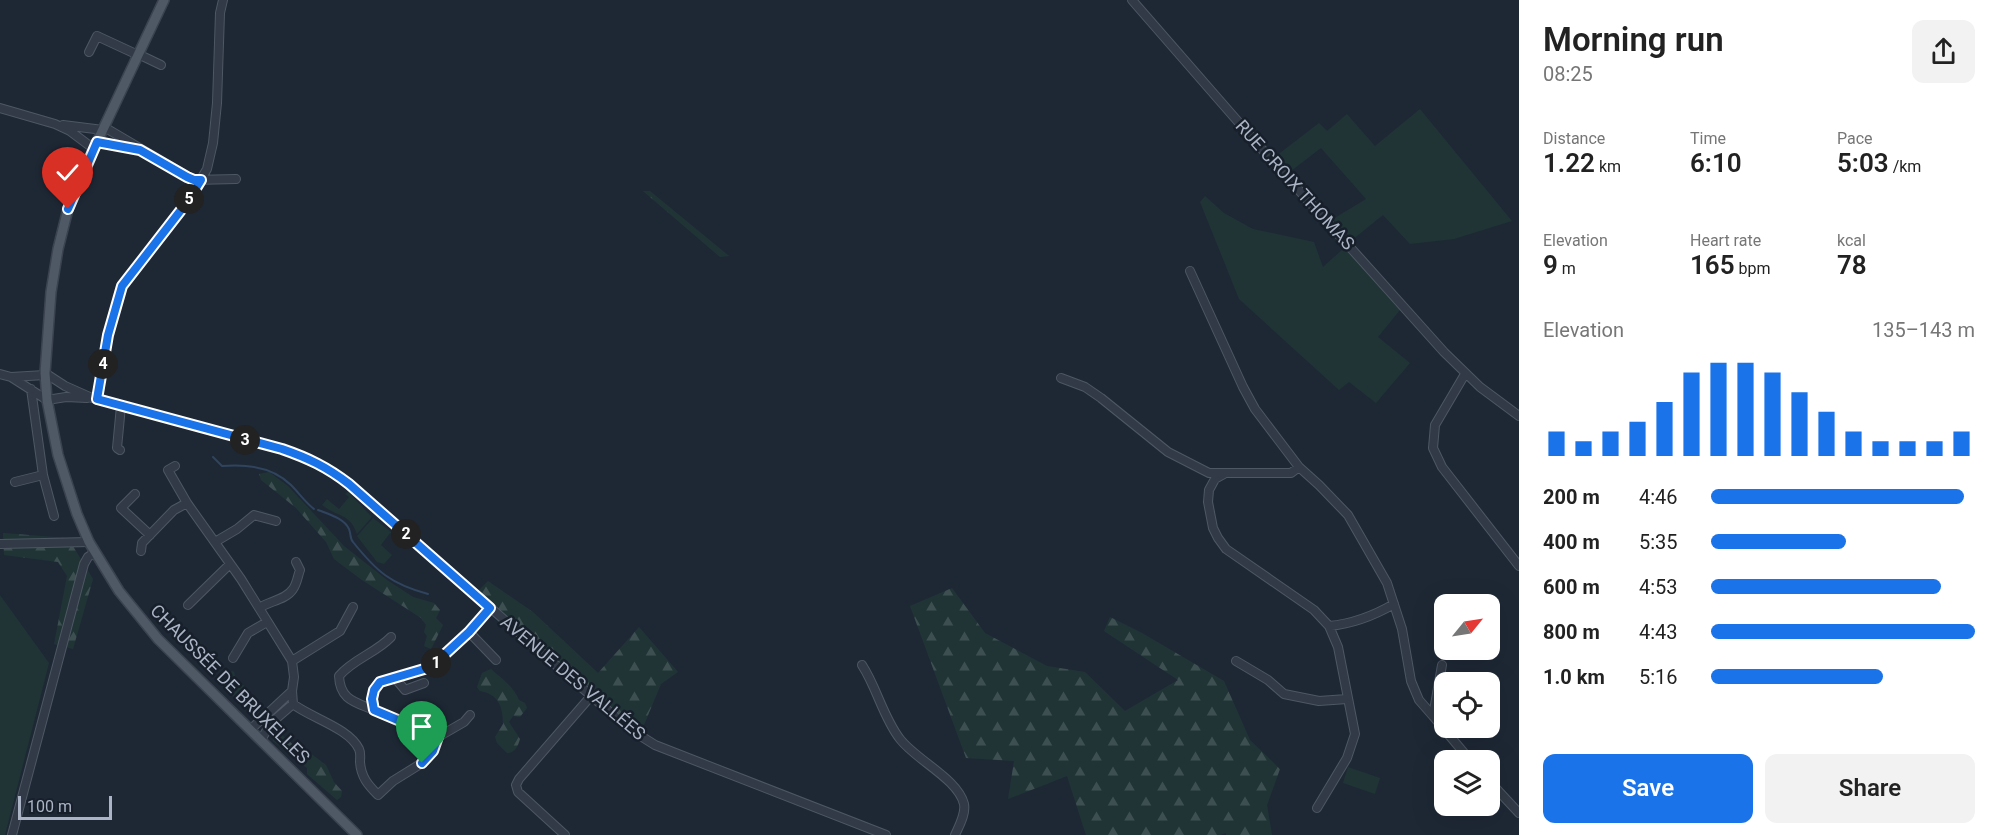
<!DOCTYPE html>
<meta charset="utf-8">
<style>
:root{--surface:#fff;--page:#f2f2f2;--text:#222;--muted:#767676;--accent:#1a73e8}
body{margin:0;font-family:Roboto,sans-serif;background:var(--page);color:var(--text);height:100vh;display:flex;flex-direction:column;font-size:22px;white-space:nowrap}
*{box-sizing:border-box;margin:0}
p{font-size:20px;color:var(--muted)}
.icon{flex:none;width:33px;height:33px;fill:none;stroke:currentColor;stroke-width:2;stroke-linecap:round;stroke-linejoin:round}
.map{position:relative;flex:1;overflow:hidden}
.drawer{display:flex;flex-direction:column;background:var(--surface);width:480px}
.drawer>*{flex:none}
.needle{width:39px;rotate:60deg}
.controls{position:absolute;left:1434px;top:594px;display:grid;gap:12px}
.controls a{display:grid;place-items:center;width:66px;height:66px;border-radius:12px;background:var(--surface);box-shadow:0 6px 24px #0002;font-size:30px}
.scale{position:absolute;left:18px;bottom:15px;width:94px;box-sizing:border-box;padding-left:6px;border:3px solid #aab4c4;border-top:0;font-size:16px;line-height:21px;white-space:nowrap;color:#aab4c4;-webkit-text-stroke:4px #171f2a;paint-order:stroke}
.pin{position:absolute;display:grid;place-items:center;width:51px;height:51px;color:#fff;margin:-62px -26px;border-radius:50% 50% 50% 0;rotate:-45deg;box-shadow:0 0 6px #0007}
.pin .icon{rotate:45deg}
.km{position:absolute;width:30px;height:30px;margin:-15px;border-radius:50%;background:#222;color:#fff;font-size:16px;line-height:30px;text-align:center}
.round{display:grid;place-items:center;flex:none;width:63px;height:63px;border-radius:12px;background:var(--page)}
.head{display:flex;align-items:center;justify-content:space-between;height:102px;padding:0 24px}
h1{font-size:33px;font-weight:600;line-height:45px}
.metrics{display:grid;grid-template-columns:repeat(3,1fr);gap:9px;height:102px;padding:6px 24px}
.metrics div{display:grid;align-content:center}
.metrics b{font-size:26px;font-weight:600}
.metrics small{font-size:16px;font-weight:400}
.metrics p{font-size:16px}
.chart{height:168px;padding:12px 24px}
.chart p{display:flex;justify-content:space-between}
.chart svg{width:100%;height:108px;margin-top:6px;stroke:var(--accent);stroke-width:6}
.action{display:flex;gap:12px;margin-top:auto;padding:12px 24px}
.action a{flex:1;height:69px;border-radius:12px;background:var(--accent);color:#fff;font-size:24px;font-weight:600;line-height:69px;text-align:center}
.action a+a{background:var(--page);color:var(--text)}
ul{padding:0 24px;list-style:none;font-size:20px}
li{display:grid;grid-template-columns:96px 72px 1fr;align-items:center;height:45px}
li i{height:15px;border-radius:8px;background:var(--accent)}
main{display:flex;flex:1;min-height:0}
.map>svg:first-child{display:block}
.grass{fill:#203436}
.forest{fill:url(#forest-firs)}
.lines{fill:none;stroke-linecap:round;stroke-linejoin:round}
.stream{stroke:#30445e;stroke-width:2}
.minor-casing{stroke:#4e5764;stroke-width:10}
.major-casing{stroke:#3a434f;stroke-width:12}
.minor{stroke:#313a46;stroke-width:8}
.major{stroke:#4f5966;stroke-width:9}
.route-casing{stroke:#fff;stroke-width:12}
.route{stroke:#1a73e8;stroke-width:8}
.labels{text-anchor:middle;stroke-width:5;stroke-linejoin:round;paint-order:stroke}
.street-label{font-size:18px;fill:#aab4c4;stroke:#171f2a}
</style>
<main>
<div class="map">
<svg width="1519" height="835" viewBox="0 0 1519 835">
<defs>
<pattern id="forest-firs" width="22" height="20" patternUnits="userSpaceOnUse" patternTransform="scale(1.5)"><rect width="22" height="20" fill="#203436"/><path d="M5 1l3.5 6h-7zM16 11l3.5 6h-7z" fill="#3e4f51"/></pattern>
</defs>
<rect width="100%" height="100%" fill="#1e2835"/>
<!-- grass -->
<path class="grass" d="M1420,109L1512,221L1454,239L1410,244L1383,215L1352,240L1333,219L1366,199L1321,148L1291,171L1276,156L1319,123L1327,131L1347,114L1375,146Z
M1205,196L1224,213L1253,229L1314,242L1323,267L1344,248L1400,310L1378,337L1410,363L1376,403L1349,382L1339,390L1239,299L1200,202Z
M348,492L372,517L357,534C350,513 337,517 322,505L327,499L339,509L349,497L345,494Z
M373,518L395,535L394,536L390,533L381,545L392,555L384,564L377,562L357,536Z
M0,595L49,663L5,835H0Z
M1348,767L1380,778L1375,794L1343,783Z"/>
<!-- forest -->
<path class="forest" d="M643,191H650L729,256L720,257Z
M269,472L288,486L344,546L387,580L413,597L434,603L440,610L436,618L443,625L431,649L424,646L427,636L424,632L426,625L421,618L362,580L334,559L326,542L296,508L261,480L259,474Z
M3,533L68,538L93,579L73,649L54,644L67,576L58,562L4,555Z
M488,581L533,612L598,673L639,627L678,672L661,684L641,732L617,713L478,591Z
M952,588L985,633L1047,666L1085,672L1125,711L1178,680L1104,631L1110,617L1142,633L1224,681L1250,740L1280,769L1267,805L1272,835H1226V833L1220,835H1086L1067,776L1008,799L1014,761L966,758L910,606Z
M491,669C502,679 513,686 519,700L525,703L527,708L520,717L513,716L509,722L520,739C518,746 515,753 507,753L497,743L495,737L503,724C503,706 498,694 480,691L477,687L482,673Z
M232,671L234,672L236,679L249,690V696L256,709L255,712L250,713L227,690L222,682Z
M281,730L283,736L297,748L302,747L326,765L334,782L342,791L341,797L337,800L307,774V768L273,741L272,734L275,731Z"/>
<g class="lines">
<!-- stream -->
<path class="stream" d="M213,457L222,466C245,464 273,467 291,485C299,493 305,502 314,509
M318,510C328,514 344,518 349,529C351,534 350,539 353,542C377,572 391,584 428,594"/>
<!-- minor casing -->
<g class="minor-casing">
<path id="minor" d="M1132,0L1261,148L1444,352L1480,387L1519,416
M89,52L97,36L138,55
M138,54L161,65
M0,108L55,124L70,131L94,149
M63,125L103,130
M104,127L194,180L236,179
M97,143L134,148
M1190,271L1243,387L1255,409L1299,467L1319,485L1348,515L1387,583L1402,629L1411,681L1419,700L1433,716
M45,373L65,386L92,398L282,449C307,458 328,468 349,484L628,728L655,745L886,835
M0,374L11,377L47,400L66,397L87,398
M1465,374L1435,425L1433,448L1442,467L1519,566
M11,377L45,375
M1061,378L1085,387L1101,398L1168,452L1209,473H1291L1299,467
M31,389L43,475L54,516
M97,400L108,335L122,286L188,201L207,169L213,143L217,103L220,13L223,0
M120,450L117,448L121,406
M175,466L168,470L187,503L241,579L292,661L294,677L292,691L293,704C311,718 349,728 359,749C361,753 360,758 360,762C361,777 368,785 378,795L393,781L422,763L433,751L438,737L374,710L372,699L374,690L380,682L431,667L469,632L490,608
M1224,474L1215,479L1209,490L1208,502L1213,528L1218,538L1226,549L1314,610L1329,626C1351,624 1375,615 1394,604
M15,482L43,475
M135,494L121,508L150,535
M215,542L237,529L254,515L276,521
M0,544L89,542
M141,551L142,543L174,510L187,503
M188,605L230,564
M259,608C269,601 286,600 293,589C297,584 298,575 300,570L296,562
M469,632L496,660
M233,658L248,633L267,622
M292,661L340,631L353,607
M1236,661L1268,680L1284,694L1319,701L1347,699
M862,665C877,688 883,717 900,739C916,760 958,779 964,804C966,814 959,826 955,835
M1442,665L1433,716L1470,760
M395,678L405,690L424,683
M374,710C355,702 340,700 339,676C353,659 376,653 391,637
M250,730L292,691
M438,737L464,722L470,715
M261,740L271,723L293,704
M1490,782L1519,813
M1317,808L1347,758L1355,734L1338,647L1329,626
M12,835L84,564L88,557L94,553
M565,835L518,792L516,785L519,779L591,696"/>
</g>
<!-- major casing -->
<g class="major-casing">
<path id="major" d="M164,0L89,159L68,209L58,249L51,292L45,373L47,400L58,455L77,514L89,542L119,591L158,639L357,835"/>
</g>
<!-- minor -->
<use href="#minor" class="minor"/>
<!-- major -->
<use href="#major" class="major"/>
</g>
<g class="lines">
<!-- route casing -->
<g class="route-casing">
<path id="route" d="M68,209L97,142L140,150L187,177L194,180H201L188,201L122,286L108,335L97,399L282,449C308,458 327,467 349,484L490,608L469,632L431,667L380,682L374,690L372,699L374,710L438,737L433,751L422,763"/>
</g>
<!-- route -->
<use href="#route" class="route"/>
</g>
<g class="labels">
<!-- street labels -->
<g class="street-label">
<text transform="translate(1295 185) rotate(48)" y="6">RUE CROIX THOMAS</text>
<text transform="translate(573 678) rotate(40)" y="6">AVENUE DES VALLÉES</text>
<text transform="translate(230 684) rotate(45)" y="6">CHAUSSÉE DE BRUXELLES</text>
</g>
</g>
</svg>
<div class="controls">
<a><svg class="needle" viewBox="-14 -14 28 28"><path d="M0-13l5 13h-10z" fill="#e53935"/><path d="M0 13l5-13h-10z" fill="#767676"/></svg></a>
<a><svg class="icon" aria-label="locate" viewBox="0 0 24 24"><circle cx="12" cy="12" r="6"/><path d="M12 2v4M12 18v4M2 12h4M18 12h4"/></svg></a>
<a><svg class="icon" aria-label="layers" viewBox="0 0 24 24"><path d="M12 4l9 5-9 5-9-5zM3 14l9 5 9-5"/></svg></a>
</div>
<div class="scale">100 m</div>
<div class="pin" style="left:422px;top:763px;background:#1e9e55"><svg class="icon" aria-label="arrive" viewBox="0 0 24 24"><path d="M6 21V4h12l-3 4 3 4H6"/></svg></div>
<div class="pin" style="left:68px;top:209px;background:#d93025"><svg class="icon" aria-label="check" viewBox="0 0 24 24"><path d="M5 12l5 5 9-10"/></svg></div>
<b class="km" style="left:436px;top:663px">1</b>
<b class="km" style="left:406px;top:534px">2</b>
<b class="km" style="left:245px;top:440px">3</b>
<b class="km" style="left:103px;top:364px">4</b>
<b class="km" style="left:189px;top:199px">5</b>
</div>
<section class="drawer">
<div class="head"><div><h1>Morning run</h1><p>08:25</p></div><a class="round"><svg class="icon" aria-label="share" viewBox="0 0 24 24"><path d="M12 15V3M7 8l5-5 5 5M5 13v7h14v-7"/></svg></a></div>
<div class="metrics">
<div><p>Distance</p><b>1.22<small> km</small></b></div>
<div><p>Time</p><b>6:10</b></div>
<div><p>Pace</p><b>5:03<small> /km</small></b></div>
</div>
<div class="metrics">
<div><p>Elevation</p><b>9<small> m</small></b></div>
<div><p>Heart rate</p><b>165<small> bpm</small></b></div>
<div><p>kcal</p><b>78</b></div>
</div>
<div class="chart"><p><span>Elevation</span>135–143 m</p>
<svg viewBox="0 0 160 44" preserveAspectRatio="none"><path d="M5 44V34M15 44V38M25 44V34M35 44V30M45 44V22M55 44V10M65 44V6M75 44V6M85 44V10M95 44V18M105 44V26M115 44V34M125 44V38M135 44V38M145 44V38M155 44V34"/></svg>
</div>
<ul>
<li><b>200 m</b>4:46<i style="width:96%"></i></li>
<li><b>400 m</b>5:35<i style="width:51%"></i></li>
<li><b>600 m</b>4:53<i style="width:87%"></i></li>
<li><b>800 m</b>4:43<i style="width:100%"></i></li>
<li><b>1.0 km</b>5:16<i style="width:65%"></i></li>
</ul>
<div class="action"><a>Save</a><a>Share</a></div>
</section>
</main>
